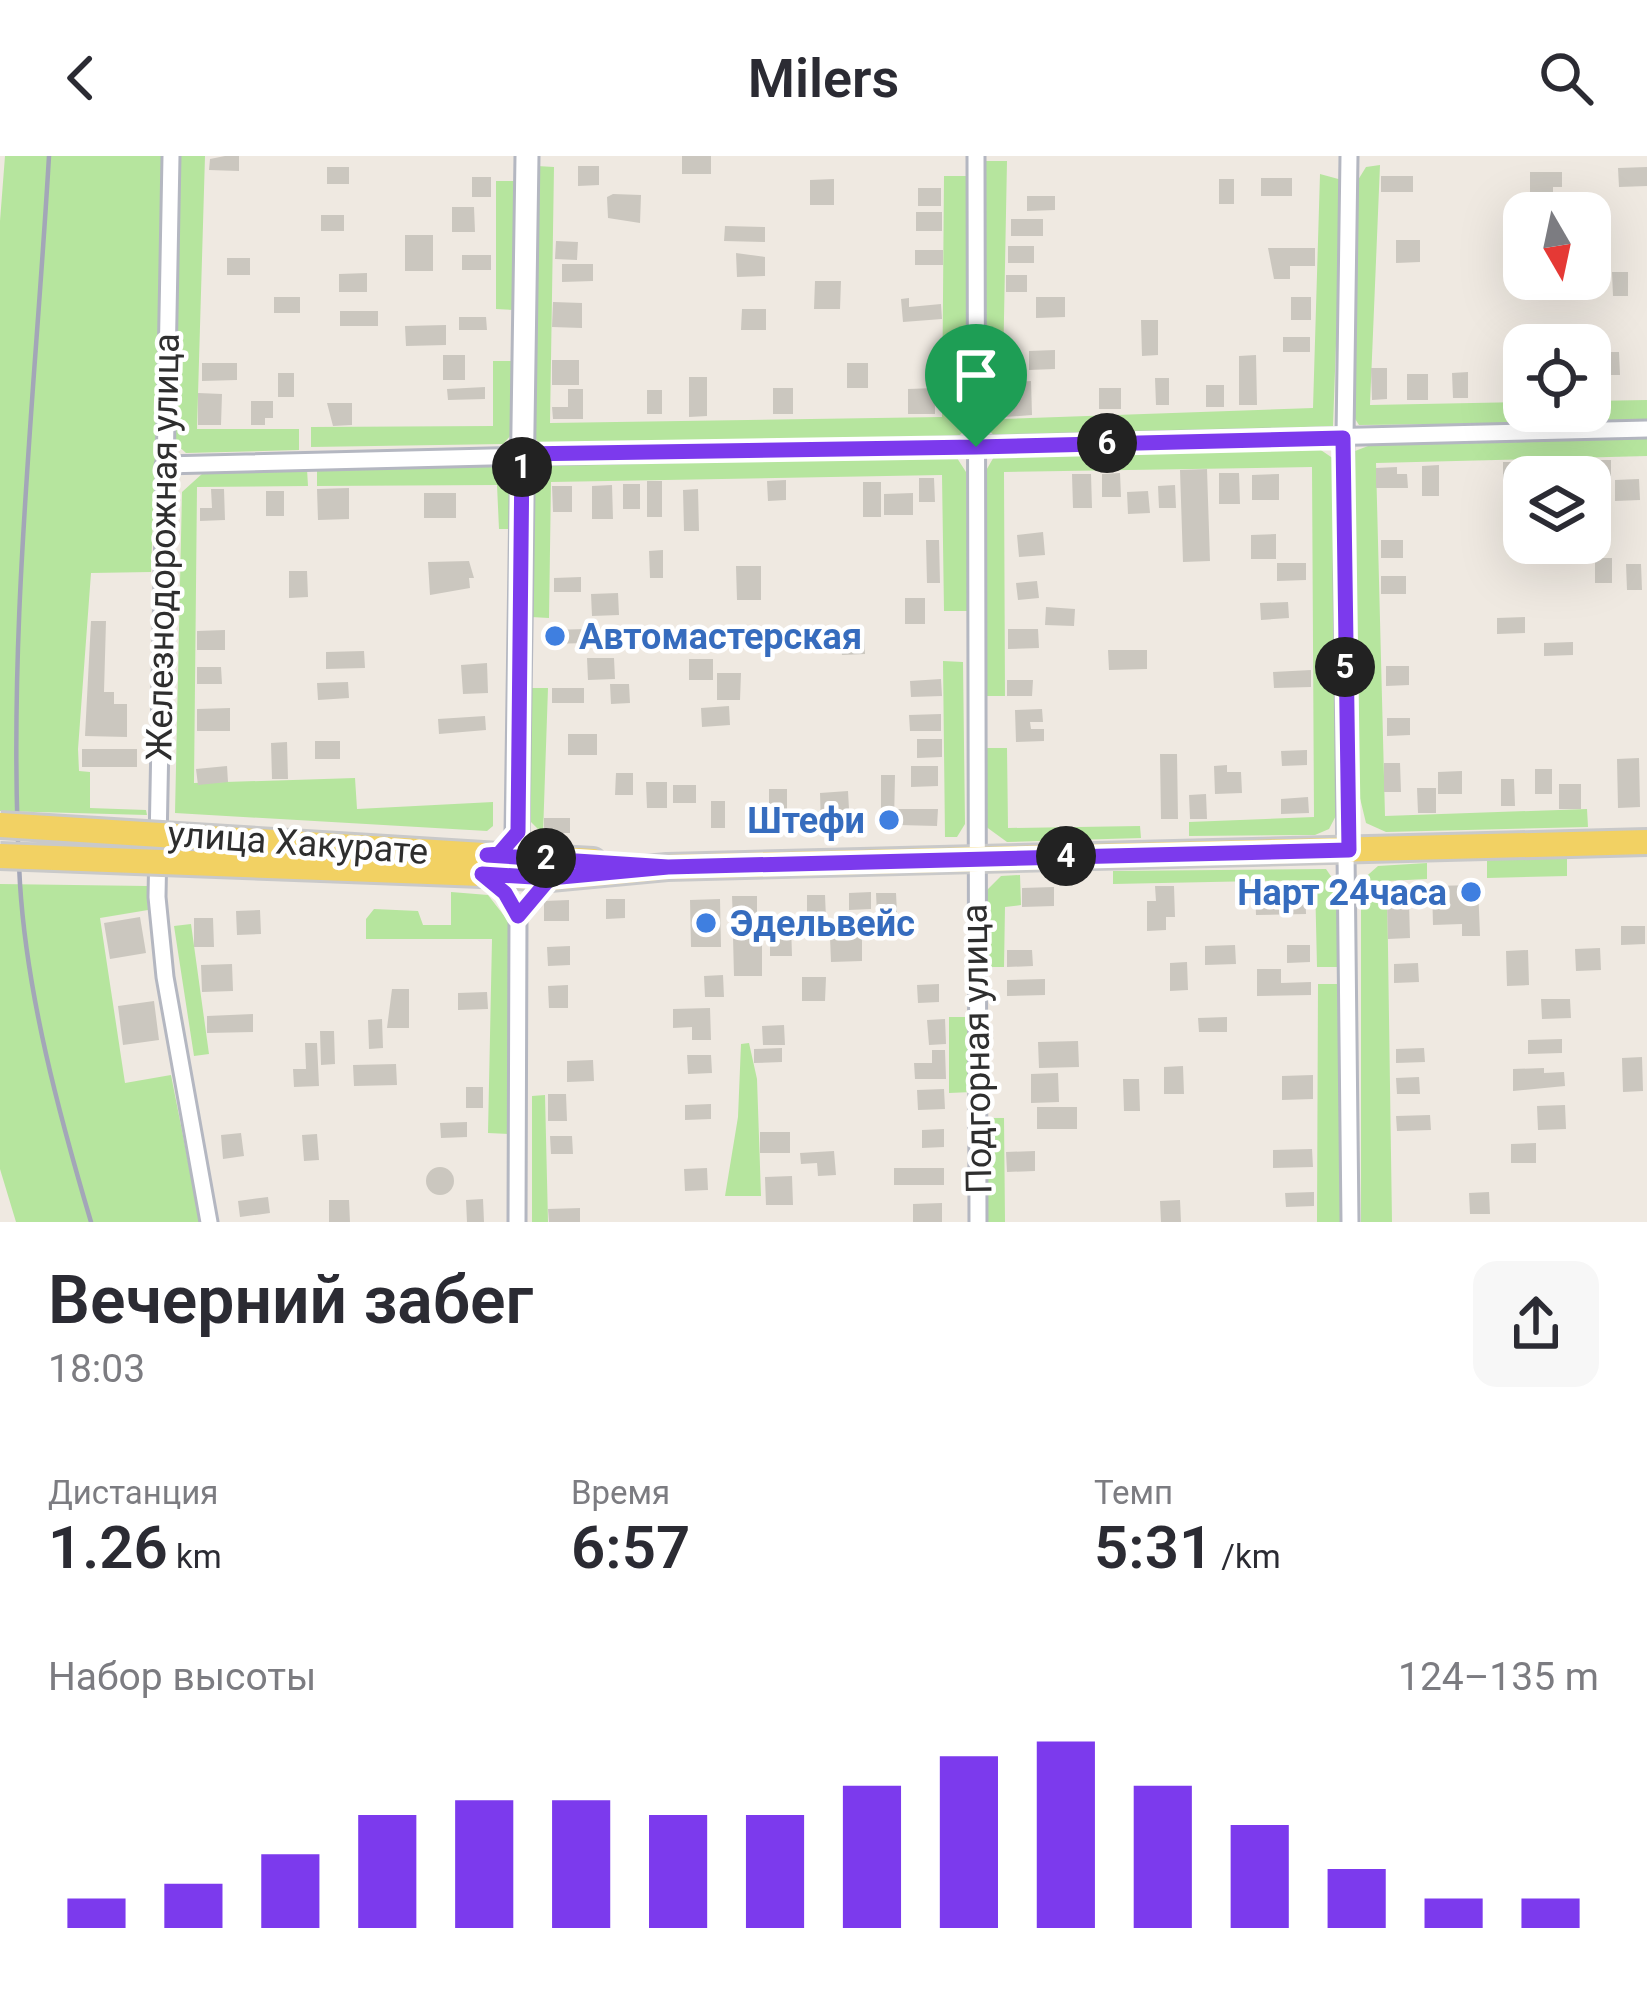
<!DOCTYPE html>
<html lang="ru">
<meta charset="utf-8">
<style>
:root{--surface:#fff;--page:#f7f7f7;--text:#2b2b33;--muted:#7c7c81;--accent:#7c3aed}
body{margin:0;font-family:Roboto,sans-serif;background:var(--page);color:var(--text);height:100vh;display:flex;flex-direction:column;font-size:45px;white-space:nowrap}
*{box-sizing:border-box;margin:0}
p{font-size:39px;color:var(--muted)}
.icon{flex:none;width:66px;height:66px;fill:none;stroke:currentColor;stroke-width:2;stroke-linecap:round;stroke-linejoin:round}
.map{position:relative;height:1066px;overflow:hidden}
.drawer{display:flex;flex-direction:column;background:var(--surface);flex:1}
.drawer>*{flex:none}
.needle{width:78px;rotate:171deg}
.tools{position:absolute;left:1503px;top:36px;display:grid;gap:24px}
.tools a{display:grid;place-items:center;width:108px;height:108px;border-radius:24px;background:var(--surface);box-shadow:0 12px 48px #0002;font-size:60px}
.pin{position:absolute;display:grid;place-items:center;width:102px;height:102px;color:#fff;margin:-123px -51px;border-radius:50% 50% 50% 0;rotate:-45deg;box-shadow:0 0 12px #0007}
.pin .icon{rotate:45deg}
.km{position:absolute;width:60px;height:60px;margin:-30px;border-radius:50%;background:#222;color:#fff;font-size:33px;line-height:60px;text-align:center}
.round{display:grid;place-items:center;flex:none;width:126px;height:126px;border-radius:24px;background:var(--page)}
.headline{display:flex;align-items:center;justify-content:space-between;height:204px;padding:0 48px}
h1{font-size:66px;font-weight:600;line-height:90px}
.figures{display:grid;grid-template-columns:repeat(3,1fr);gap:18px;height:204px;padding:12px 48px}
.figures div{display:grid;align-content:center}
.figures b{font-size:60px;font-weight:600}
.figures small{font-size:33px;font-weight:400}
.figures p{font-size:33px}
.chart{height:336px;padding:24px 48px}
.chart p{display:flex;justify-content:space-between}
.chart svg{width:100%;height:216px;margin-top:12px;stroke:var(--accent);stroke-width:6}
header{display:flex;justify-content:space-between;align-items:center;height:156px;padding:0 48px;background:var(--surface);font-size:54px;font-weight:600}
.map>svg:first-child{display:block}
.green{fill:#b6e59e}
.building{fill:#cbc7bf}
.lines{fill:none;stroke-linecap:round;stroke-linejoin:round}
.street-casing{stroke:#b4b7c1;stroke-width:21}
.secondary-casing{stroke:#b4b7c1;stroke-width:27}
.primary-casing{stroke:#c9c9c9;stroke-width:30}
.street{stroke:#fff;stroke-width:15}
.secondary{stroke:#fff;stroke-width:21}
.primary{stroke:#f2d163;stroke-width:24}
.rail{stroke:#a3a6b8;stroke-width:4.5}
.primary-bridge-casing{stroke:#c9c9c9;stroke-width:30;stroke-linecap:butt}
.primary-bridge{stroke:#f2d163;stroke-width:24}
.route-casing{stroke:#fff;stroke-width:24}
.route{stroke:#7c3aed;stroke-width:15}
.shop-dot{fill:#3f7fe0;stroke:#fff;stroke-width:4.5}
.labels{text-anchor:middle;stroke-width:9;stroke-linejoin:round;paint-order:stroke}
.street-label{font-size:36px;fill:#2e2e2e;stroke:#fff}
.shop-label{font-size:36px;font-weight:bold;fill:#366cbe;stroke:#fff;text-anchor:start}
</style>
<header><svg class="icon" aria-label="back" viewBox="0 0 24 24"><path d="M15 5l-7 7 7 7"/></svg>Milers<svg class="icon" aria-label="search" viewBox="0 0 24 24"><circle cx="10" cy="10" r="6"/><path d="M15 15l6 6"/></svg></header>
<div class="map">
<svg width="1647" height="1066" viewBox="0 0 1647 1066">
<rect width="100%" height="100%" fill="#efe9e1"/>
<!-- green -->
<path class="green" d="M5,0H166L151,416L91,417L78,593L79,615L90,616V652L146,654L147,659L0,655V65Z
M177,0H205L197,273H299V294L186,297L174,286Z
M984,5H1007L1003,214L983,213Z
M1380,9L1370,249L1524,246V255H1590V245L1647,244V266L1359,269L1352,258L1358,24L1366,11Z
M537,10L554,11L550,267L942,261L944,20H971L969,271L954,284L942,285L541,290L533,279Z
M1320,18L1342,24L1333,270L997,282L986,272L983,227H1002L1003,263L1313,252Z
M496,25H517L515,154L496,153Z
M493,205H514L513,277L503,288L311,291V271L493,270Z
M1647,281V300L1376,307L1385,660L1587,653L1588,671L1386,676L1366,667L1359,638L1351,419L1355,295L1376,287Z
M1312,288L1334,303L1340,652L1329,673L1315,679L1189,680V666L1314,661L1312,311L1004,316L1005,540H984V318L995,299Z
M943,298L957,302L966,316L968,455H944L942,319L551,326L549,462L531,461V323L541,308Z
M492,309L512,324L514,373H499L497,329L317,330V314Z
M307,313L308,330L197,331L194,627L355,622L357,653L493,646V670L487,675L175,657L182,336L203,317Z
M943,505L963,506L965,668L957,681H945Z
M530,532H548L543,678L531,666Z
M985,592H1007L1008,672L1140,670L1141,682L1007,686L985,670Z
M1567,702V720L1487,722V704Z
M1427,707V723L1387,725L1392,1066H1361V725L1378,710Z
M1326,713L1339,732V811H1317L1315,724L1113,728V715Z
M1020,719L1021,749L1005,751L1004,811H988L986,735L1001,720Z
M0,728L147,730L148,754L100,762L125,927L171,919L200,1066H16L0,1013Z
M451,736L488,739L509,766V978L488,977L492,783H366V763L374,753L418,755L423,769H451Z
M191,768L209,898L194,900L174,770Z
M1318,828H1341V1066H1317Z
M949,861H971L972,936L949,937Z
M749,887L757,923L761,1040H725L738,961L741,888Z
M545,939L548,1066H532V940Z
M985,962H1004L1005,1066H985Z"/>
<!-- building -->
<path class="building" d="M225,0H239V15L209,14L210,3Z
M682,0H711V18H682Z
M578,10H599V29L578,30Z
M327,11H349V28H327Z
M1647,11V30L1619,31L1618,12Z
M1530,16H1562V31H1553V45H1530Z
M1381,20H1413V36H1381Z
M472,21H491V41H472Z
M1261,22H1292V40H1261Z
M834,23V49H810V24Z
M1219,23H1234V48H1219Z
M918,32H941V50H918Z
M613,38L641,39L640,67L608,62L607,41Z
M1027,40H1055V54L1027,55Z
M452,51H474L475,76H452Z
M916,56H942V75H916Z
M321,59H344V75H321Z
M1011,63H1043V80H1011Z
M725,70L765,71V86L724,85Z
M405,79H433V115H405Z
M1396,84H1420V106L1396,107Z
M556,85L578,86L577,104L555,103Z
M1008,90H1034V107H1008Z
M1268,92H1315V110H1290V123H1274Z
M915,94H943V109H915Z
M736,97L765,101V120L737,121Z
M462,99H491V114H462Z
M227,102H250V119H227Z
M562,108H593V125L562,126Z
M1612,116H1628V140H1613Z
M367,117V136H339V118Z
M1006,119H1027V136H1006Z
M1546,123H1577L1578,142L1547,143Z
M815,125H841L840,153H814Z
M274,141H300V157H274Z
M1036,141H1065V161L1036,162Z
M1291,141H1311V164H1291Z
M909,142V151L941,148L942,163L903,166L901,143Z
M553,146L582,147V172L552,171Z
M742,153H766V174H741Z
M340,155H378V170H340Z
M459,161H486L487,174H459Z
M1141,164H1158V199L1142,200Z
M446,169V189L406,190L405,170Z
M1283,181H1310V196H1283Z
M1055,194V213L1029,214V195Z
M1599,196H1619L1620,219H1599Z
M443,199H465V224H443Z
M1256,199L1257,249H1239V200Z
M552,204H579V229H552Z
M202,207H237V224L202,225Z
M847,207H868V232H847Z
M1371,212H1387V243L1372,244Z
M1468,216V242H1453L1452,217Z
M278,217H294V241H278Z
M1407,218H1428V244H1407Z
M689,221H707V260L689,261Z
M1155,222H1169V249H1156Z
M1031,225L1032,259L1005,261L1003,227Z
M1206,229H1224V251H1206Z
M485,231V243L448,244L447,233Z
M773,232H793V258H773Z
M935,232V258H908V233Z
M1099,232H1121V253H1099Z
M568,233H583V263H553L552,251H568Z
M647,234H662V258H647Z
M198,237L222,238L221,269H198Z
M251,245H273V262H265V269H251Z
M327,247H352V269L333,270Z
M1573,304H1611V320L1574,321Z
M1503,306H1524V328L1503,329Z
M1439,309V340H1422V310Z
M1397,311V318H1407L1408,332H1376V312Z
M1207,313L1210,405L1183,406L1180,314Z
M1120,317L1121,341H1102V318Z
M1219,317H1239L1240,348H1219Z
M1072,318H1091L1092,352H1073Z
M1279,318V344H1252V319Z
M919,322H934L935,346H919Z
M1639,323L1640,344L1615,345V324Z
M786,324V344L768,345L767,325Z
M647,325H662V361H647Z
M863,326H881V361H863Z
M623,328H640V353H623Z
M612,329L613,363H592V330Z
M1175,329L1176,352H1159L1158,330Z
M552,330H572V356H553Z
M349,332V363L318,364L317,333Z
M211,333H224L225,364L200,365V352H212Z
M698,333L699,375H684L683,334Z
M266,335H284V360H266Z
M1148,335L1150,357L1128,358L1127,336Z
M424,337H456V362H424Z
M913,337V359H884V338Z
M1043,376L1045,399L1019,401L1017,379Z
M1276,378V403H1251V379Z
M926,384H939L940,427H927Z
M1381,384H1403V402H1381Z
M663,394V422H650L649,395Z
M1595,402H1612V427H1595Z
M469,405L474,422H469L470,432L430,439L428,406Z
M1277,407H1306V424L1277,425Z
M1626,408H1641L1642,434H1627Z
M736,410H761V444H737Z
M289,415H307L308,441L289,442Z
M1381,420H1406V438H1381Z
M581,421V436H554V422Z
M1037,425L1039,442L1018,444L1016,427Z
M618,437L619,459L592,460L591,438Z
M905,442H925V468H905Z
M1288,446L1289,462L1261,464L1260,447Z
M1046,451L1075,453L1074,470L1045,469Z
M1525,461V477L1497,478V462Z
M91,465H106L104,536H114V548H127V581L85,580Z
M586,473V487L551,488V474Z
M1008,473H1038L1039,492L1008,493Z
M225,474V494H197V475Z
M864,477L865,498L842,499L840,479Z
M791,479H816V493H790Z
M1573,486V499L1544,500V487Z
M1108,494H1147V513L1109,514Z
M364,495L365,512L326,513V496Z
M587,502H614L615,523L588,524Z
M689,503H713V524H689Z
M487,507L488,537L463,538L461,509Z
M1386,510H1409V529L1386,530Z
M197,511H221L222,528H197Z
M1311,514V531L1274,532L1273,516Z
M717,517H741L740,544H717Z
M941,523L942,540L911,541L910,525Z
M1007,524H1033L1032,540H1007Z
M348,526L349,542L318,544L317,527Z
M610,528H629L630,547L611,548Z
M552,532H584V547H552Z
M729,550L730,569L702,571L701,552Z
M230,552V575H197V553Z
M1042,553L1043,566H1030L1031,573H1044V585L1016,586L1015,554Z
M941,558V575H910L909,559Z
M485,560L486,574L439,578L438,563Z
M1387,562H1410V579L1387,580Z
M568,578H597V599H568Z
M917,583H942V601L917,602Z
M315,585H340V603H315Z
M287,586L288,623H272L271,587Z
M82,593H137V611H82Z
M1307,594V609L1282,610L1281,595Z
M1160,598H1177L1178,663H1161Z
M1639,602L1640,651L1618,652L1617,603Z
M1384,607H1400L1401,636H1384Z
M1227,609V616H1241L1242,637L1215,638L1214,610Z
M227,610L228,626L198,629L196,613Z
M911,610H938V630L911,631Z
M1535,613H1552V638H1535Z
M1462,615V638H1438V616Z
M616,617H633V639H615Z
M881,619H895L894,666H881Z
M1501,623H1514L1515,650H1501Z
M646,626H667V652H647Z
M1559,628H1581V653H1559Z
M673,629H696V647H673Z
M1417,632H1436V657H1418Z
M769,633H787V657H769Z
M848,635L850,671L821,672L820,637Z
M1206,638L1207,663H1190L1189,639Z
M1308,641L1309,657L1281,658V643Z
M711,645H725V672H711Z
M898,653H938L937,670L899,669Z
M544,662H570V677H544Z
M1478,729L1480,780H1462V768L1433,769L1432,730Z
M1155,730H1174L1175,761H1166V774L1147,775V745H1156Z
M1305,730L1306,758L1256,759L1255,731Z
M1054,731V750L1022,751V732Z
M871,736V753L849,754V737Z
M876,737H896L897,757L877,758Z
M807,739H825L826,763H807Z
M732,740H757V764L733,765Z
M606,743H625V762L606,763Z
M720,743L721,791H691L690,744Z
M569,744V765H544V745Z
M1387,746H1409L1410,782L1388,783Z
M260,754L261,778L237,779L236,755Z
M140,761L146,797L110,803L104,767Z
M194,762H213L214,791H194Z
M770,769H791L792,800H770Z
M1621,770H1645V788L1621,789Z
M762,780V820H734L733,781Z
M830,781H862V805L831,806Z
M1235,789L1236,808L1205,809V790Z
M1287,789H1310V806L1287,807Z
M570,790V809L548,810L547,791Z
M1600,792L1601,814L1576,815L1575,793Z
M1007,794H1032L1033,810L1007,811Z
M1528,794L1529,829L1507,830L1506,795Z
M1187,806L1188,834L1170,835V807Z
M1418,807L1419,826L1394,827V808Z
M232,808L233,835L202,836L201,809Z
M1257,813H1281V827L1311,826V839L1257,840Z
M723,819L724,841H705L704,820Z
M802,821H826L825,845H802Z
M1045,823V839L1007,840V824Z
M939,828V846L918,847L917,829Z
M568,829V852H549L548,830Z
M392,833H409V872H387Z
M487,836L488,853L458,854V837Z
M1541,843H1570L1571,862L1542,863Z
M154,845L159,884L123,889L118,850Z
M710,852L711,884H692V871L673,872V853Z
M253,858V876L207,877V860Z
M1227,861V876H1199L1198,862Z
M382,863L383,892L369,893L368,864Z
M945,863L946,888L929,889L927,864Z
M784,869L785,889H763L762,870Z
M320,875H334L335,908L321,909Z
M1562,883V897L1528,898V884Z
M1078,885L1079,911L1039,912L1038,886Z
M305,887H317L319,930L294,931L293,913H306Z
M782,892V906L754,907V893Z
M1424,892L1425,906L1396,907V893Z
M932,894H945L946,923H915L914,907H932Z
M687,899H711L712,917L688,918Z
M1642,901L1643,935L1623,936L1622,902Z
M593,904L594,925L567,926V905Z
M396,908L397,929L354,930L353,909Z
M1183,910L1184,938H1164V911Z
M1544,912V917L1564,916L1565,930L1513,935V913Z
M1058,917L1059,946L1031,947V918Z
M1313,919V943L1282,944V920Z
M1419,921L1420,938H1397L1396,922Z
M1123,923H1139L1140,955H1124Z
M466,931H483V952H466Z
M944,933L945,953L918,954L917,934Z
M548,938H566L567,965H548Z
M711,948V963L685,964V949Z
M1565,949L1566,973L1538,974L1537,950Z
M1037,951H1077V973H1037Z
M1430,959L1431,974L1397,975L1396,960Z
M467,966V981L441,982L440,967Z
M944,973V991L922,992V974Z
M760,976H790V997H760Z
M241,977L244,1000L223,1003L221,979Z
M317,978L319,1004L304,1005L302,979Z
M550,980H572L573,998H551Z
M1536,987V1007H1511V988Z
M1312,993L1313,1011L1273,1012V994Z
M834,995L836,1019L818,1020L817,1007L801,1008L800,997Z
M1035,995V1015L1007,1016L1006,996Z
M426 1025a14 14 0 1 1 28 0a14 14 0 1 1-28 0Z
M707,1012L708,1034L685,1035L684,1013Z
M894,1012H944V1029H894Z
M792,1020L793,1049H766L765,1021Z
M1314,1036V1050L1286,1051L1285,1037Z
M1489,1036L1490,1058H1470L1469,1037Z
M268,1041L270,1057L240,1061L238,1045Z
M483,1043L484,1066H467L466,1044Z
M329,1044H349L350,1066H329Z
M1180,1044L1181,1066H1161L1160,1045Z
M942,1047V1066H913V1048Z
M580,1052V1066H549L548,1053Z"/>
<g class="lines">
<!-- street casing -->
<g class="street-casing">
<path id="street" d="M171,0L157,741L165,821L209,1066
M976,0L978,1066
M1349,0L1343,421L1350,1066
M164,309L1647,273
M482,718L505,737L518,760L517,1066
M518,760L550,722"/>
</g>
<!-- secondary casing -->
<g class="secondary-casing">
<path id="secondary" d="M517,676L527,0"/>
</g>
<!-- primary casing -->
<g class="primary-casing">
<path id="primary" d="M483,699L593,705
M482,718L550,722L667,711L1647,686"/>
</g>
<!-- street -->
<use href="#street" class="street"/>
<!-- secondary -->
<use href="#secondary" class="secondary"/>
<!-- primary -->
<use href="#primary" class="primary"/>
<!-- rail -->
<path class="rail" d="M49,0C35,241 6,486 20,728C27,840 59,958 91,1066"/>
<!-- primary-bridge casing -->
<g class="primary-bridge-casing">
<path id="primary-bridge" d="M0,669L483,699
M0,700L482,718"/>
</g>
<!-- primary-bridge -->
<use href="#primary-bridge" class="primary-bridge"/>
</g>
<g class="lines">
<!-- route casing -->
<g class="route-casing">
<path id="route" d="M976,291L522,298L518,676L499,698L487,699L668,711L550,722L518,760L505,737L482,718L550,722L668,711L1349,694L1343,282L976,291"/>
</g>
<!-- route -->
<use href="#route" class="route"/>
</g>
<!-- markers -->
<g class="shop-dot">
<circle cx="555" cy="480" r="12"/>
<circle cx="889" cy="664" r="12"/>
<circle cx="1471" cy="736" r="12"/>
<circle cx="706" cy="767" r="12"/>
</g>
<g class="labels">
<!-- street labels -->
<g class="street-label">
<text transform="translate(162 391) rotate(-89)" y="13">Железнодорожная улица</text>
<text transform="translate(298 686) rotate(4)" y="13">улица Хакурате</text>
<text transform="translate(976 893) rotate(-91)" y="13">Подгорная улица</text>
</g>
<!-- shop labels -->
<g class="shop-label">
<text x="579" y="493">Автомастерская</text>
<text x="865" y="677" text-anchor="end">Штефи</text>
<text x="1447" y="749" text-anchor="end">Нарт 24часа</text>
<text x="730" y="780">Эдельвейс</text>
</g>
</g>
</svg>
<div class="tools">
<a><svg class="needle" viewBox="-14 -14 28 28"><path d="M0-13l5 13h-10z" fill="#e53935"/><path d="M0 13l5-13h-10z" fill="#7c7c81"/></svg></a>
<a><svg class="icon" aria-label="locate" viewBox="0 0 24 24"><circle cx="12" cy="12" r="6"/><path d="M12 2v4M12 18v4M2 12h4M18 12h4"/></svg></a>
<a><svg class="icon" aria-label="layers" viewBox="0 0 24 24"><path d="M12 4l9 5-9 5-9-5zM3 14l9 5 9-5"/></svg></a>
</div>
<div class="pin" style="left:976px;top:291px;background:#1e9e55"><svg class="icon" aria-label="arrive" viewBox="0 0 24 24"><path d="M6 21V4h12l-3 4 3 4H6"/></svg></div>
<b class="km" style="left:522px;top:311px">1</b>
<b class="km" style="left:546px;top:702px">2</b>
<b class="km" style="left:1066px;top:700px">4</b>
<b class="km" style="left:1345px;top:511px">5</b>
<b class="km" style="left:1107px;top:287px">6</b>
</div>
<section class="drawer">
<div class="headline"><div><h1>Вечерний забег</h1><p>18:03</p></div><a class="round"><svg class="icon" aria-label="share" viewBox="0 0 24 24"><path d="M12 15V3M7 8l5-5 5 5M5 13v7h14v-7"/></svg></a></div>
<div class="figures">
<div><p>Дистанция</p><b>1.26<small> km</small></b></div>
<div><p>Время</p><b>6:57</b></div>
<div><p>Темп</p><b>5:31<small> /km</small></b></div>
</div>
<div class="chart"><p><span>Набор высоты</span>124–135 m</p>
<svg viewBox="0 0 160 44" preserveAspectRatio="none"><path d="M5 44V38M15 44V35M25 44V29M35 44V21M45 44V18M55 44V18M65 44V21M75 44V21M85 44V15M95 44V9M105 44V6M115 44V15M125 44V23M135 44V32M145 44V38M155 44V38"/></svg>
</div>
</section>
